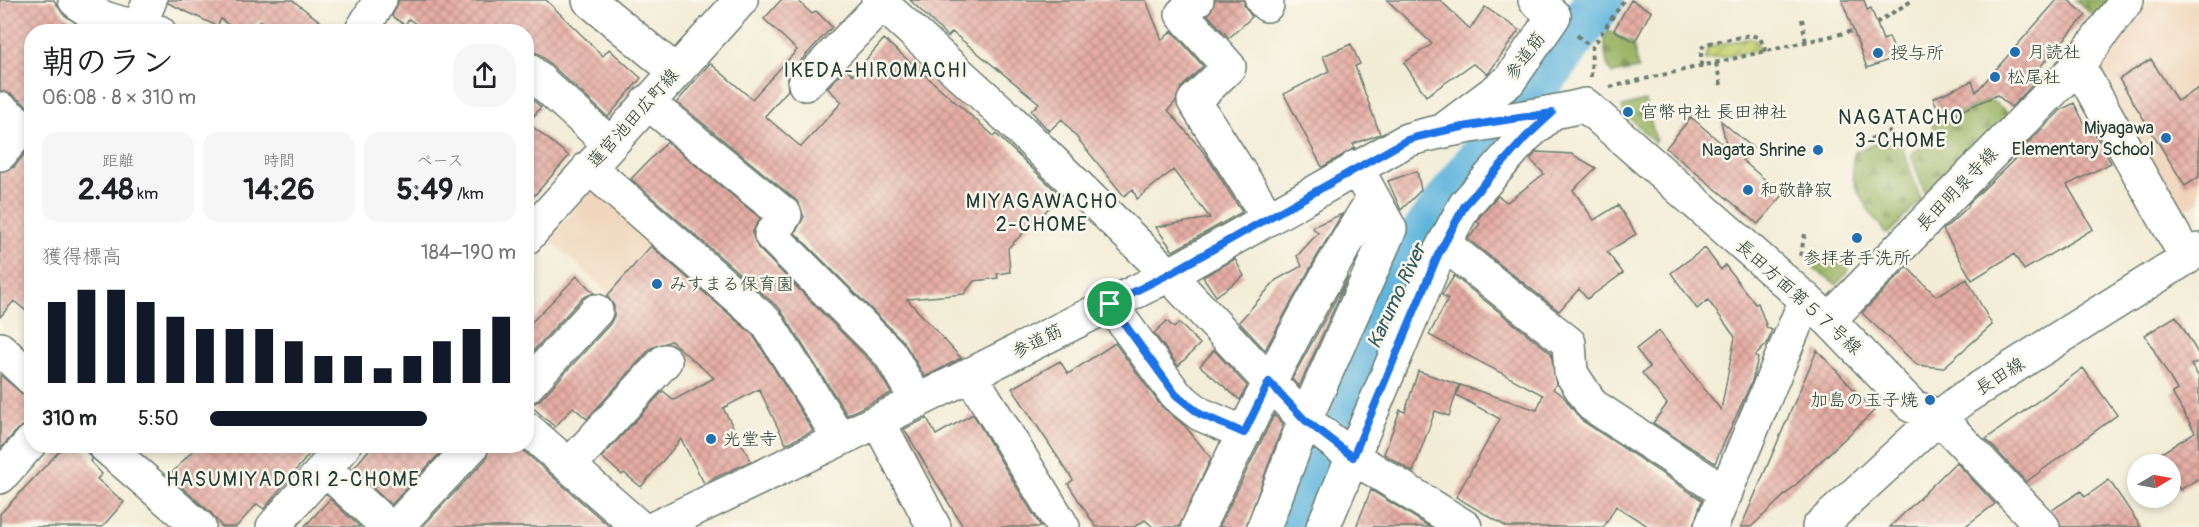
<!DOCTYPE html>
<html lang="ja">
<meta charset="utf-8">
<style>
:root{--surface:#fff;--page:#f6f6f6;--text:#202124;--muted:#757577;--accent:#111827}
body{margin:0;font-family:Pangolin,"Klee One",sans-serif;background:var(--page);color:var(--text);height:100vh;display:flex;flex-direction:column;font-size:22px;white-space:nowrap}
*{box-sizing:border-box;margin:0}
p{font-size:20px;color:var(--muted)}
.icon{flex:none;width:33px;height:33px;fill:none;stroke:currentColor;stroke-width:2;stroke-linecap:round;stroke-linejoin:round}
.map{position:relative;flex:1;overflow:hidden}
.drawer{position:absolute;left:24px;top:24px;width:510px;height:429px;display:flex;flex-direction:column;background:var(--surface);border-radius:24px;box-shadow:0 3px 9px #0003}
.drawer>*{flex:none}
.needle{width:39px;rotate:80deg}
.controls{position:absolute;left:2127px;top:454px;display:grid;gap:12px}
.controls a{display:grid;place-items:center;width:54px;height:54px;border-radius:50%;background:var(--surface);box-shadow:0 3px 9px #0003;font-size:30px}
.pin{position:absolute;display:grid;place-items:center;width:51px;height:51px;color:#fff;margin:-26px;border:3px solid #fff;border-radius:50%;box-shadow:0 2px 6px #0007}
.round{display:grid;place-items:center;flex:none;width:63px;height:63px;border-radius:24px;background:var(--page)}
.overview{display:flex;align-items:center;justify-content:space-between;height:102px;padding:0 18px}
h1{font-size:33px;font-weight:800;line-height:45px}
.stats{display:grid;grid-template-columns:repeat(3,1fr);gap:9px;height:102px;padding:6px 18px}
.stats div{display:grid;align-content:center;border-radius:15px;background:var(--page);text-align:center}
.stats b{font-size:30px;font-weight:800}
.stats small{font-size:16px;font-weight:400}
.stats p{font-size:16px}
.chart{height:168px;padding:12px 18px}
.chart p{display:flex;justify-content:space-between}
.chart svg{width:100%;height:108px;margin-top:6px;stroke:var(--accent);stroke-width:6}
ul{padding:0 18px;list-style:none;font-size:20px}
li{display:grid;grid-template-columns:96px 72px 1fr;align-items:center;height:45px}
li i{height:15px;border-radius:8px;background:var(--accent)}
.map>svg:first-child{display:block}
.built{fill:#f0d6bc}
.forest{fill:url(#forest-firs);stroke:#5e7a4e;stroke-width:1.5}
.garden{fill:url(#garden-furrows);stroke:#728855;stroke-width:1.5}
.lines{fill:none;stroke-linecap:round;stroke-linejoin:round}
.river{stroke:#61b5dd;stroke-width:48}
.building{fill:url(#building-cross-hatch)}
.minor-casing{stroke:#697b6d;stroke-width:36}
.path{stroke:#697b6d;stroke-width:4;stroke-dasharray:4.5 4.5;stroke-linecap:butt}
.minor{stroke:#fff;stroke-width:33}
.route-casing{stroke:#fff;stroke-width:12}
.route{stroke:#1a73e8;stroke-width:8}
.poi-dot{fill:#1f6fb2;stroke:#fbf7ec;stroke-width:2}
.labels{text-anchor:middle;stroke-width:5;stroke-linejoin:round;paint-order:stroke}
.poi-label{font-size:18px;fill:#1f3d34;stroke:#fbf7ec;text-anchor:start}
.street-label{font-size:18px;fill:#1f3d34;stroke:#fbf7ec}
.neighbourhood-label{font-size:20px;letter-spacing:1.5px;fill:#1f3d34;stroke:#fbf7ec}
.water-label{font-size:20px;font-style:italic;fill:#305b5e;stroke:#fbf7ec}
</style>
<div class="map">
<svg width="2199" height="527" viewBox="0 0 2199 527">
<defs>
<pattern id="forest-firs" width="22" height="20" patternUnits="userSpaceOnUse" patternTransform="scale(1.5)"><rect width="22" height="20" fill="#9cb667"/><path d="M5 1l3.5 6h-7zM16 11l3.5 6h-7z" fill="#7f9556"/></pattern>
<pattern id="garden-furrows" width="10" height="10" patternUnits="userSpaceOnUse" patternTransform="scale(1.5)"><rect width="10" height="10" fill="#c6d476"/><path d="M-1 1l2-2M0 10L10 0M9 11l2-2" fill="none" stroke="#aab767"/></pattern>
<pattern id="building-cross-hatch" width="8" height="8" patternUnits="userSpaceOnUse" patternTransform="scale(1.5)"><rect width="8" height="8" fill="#e6ada4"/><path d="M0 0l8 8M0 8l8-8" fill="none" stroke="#ba8e86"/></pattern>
</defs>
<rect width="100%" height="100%" fill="#fbf7ec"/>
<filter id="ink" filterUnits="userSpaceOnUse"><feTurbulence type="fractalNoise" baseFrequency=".0167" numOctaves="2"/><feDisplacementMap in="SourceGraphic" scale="12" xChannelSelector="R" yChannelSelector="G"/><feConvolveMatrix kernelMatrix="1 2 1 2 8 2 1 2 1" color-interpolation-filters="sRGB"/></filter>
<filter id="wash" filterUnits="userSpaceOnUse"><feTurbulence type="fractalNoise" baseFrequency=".008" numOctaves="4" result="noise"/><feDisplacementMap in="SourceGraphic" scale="24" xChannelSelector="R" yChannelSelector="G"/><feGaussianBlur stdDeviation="1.35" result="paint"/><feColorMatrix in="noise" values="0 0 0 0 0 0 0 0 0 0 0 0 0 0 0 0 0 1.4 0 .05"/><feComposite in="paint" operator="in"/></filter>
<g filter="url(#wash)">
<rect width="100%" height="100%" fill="#f3edd7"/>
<!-- built -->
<path class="built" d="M2149,0H2199V201L2176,215L2099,74Z
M600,180L763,327L704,377L549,240Z"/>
<!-- forest -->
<path class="forest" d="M2075,0H2108L2096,16H2093Z
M1608,31L1633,43L1638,69L1612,74C1605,65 1602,42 1608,31Z
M1989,99L2008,112V119L1955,177L1938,182L1927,193L1924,192L1911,155L1913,151L1936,142L1932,125Z
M1645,101L1656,140L1654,142L1631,119H1625L1622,107Z
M1898,134L1921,200L1888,234L1885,233C1868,207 1844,184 1855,152Z
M1817,256L1848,266L1849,269L1837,285L1814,268Z"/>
<!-- garden -->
<path class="garden" d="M1750,38L1757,42L1760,50L1705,60L1708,47Z"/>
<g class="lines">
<!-- river -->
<path class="river" d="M1294,527L1415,247L1600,0"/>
</g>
<g id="blocks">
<!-- building -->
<path class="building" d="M0,0H54L63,14L89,32H32V109L11,94L0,91Z
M168,0H292L334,32H274L260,20L250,32H236L221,19L217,26L168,3Z
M399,0H546L603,56L609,49L641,78L608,117L539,54L526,50V32H426L409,19L405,25L392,16Z
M781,0H797L812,14L816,11L832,27L791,71L787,80L788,90L765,116L801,147L842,102L827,88L846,69L853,75L884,39L994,136L996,134L1058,193L1048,202L1052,205L1008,248L1010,272L997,274L998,278L974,281L964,294L907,299L961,358L925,377L903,341L795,233L804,217L797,201L677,102L710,63L752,99L797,50L764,19Z
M910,0H1146L1162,40L1172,31L1203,66L1181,88L1176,101L1168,110L1206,155L1242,212L1173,251L1156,227L1210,218L1173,170L1137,199L1133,189L1124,196L1062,119L1049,131L1031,111L1039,103L952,32L948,37Z
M1215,0H1244V5L1252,17L1229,38L1208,15Z
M1387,0H1440L1470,29L1485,7L1519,30L1488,74L1473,64L1426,96L1404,63L1432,44Z
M1631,0L1651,11L1635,42L1614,30Z
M1842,0H1864L1867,10L1871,8L1883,40L1889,37L1897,57L1867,68Z
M2057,0H2068L2086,15L2032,76L2036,80L2025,93L2011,107L1997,95L1943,119L1933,98L1972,81L1976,92Z
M1351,44L1360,64L1355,66L1380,134L1353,144L1355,148L1322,167L1284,94L1329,71L1323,56Z
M2151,59L2177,101L2199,88V177L2185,186L2119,79Z
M526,94L541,107L528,123L569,156L526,205Z
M2074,103L2090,134L2094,132L2111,163L2067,185L2093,229L2024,270L2014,254L1972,280L1943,230L1969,206L1968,204L2021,153L2020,151L2061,110Z
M1691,117L1727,148L1721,121L1753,148L1742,160L1783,195L1758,224L1666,148Z
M667,142L760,218L752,233L758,248L875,366L891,393L847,415L780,309L631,179Z
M27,151H32V316L14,301L0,317V172L14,167Z
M1537,152L1572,154L1596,168L1573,190L1594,220L1618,205L1636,234L1607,252L1623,273L1587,299L1579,289L1559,311L1468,239L1480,224L1477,222L1480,216L1498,196L1507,202L1544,174L1530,159Z
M1417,171L1421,190L1401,210L1388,181Z
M1342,214L1309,270L1265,350L1239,322L1276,280L1302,266L1297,256L1318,233L1312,227Z
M651,246L753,335L813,431L786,444L759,389L723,408L751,461L704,483L681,439L641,487L624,473L622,475L602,457L663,391L674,400L714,378L671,341L651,348L587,419L573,407L555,427L530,405L540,400L610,324L614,316V306L607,296Z
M1705,248L1721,270L1725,265L1755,304L1758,303L1767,328L1772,330L1767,344L1755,356L1758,358L1752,381L1715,463L1653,423L1667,404L1642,373L1650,367L1636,349L1659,331L1721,410L1735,337L1708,300L1697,309L1671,273Z
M1235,259L1244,276L1216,296L1203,277Z
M1907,267L1936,296L1967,279L1992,325L1943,368L1917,365L1862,313Z
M577,276L594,293L582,298L526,359V328Z
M1454,276L1551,353L1556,384L1553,389L1563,396L1581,420L1702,500L1693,527H1649L1616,506L1604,527H1507L1456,497L1500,419L1456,395L1460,385L1537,410L1543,395L1429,335L1448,299L1442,295Z
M1348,277L1299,387L1292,379Z
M2176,316L2199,355V361L2191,365L2199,377V478L2180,490L2170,474V465H2165L2158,455L2195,432L2172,393L2177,390L2145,335Z
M1167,321L1174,328L1179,323L1200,344L1178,366L1154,333Z
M1115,343L1161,406L1185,426L1211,458L1179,527H1153L1145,520L1134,527H1096L1068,484L1073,480L1012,388L1060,361L1068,374Z
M1214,350L1247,386L1240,400L1200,366Z
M1817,350L1874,411L1751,527H1741Z
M2083,368L2117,415L2026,482L1986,439Z
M1418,371L1459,385L1449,416L1435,411L1413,472L1384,454L1400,410L1405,412Z
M0,375L32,402V421L18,429L0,449Z
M973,414L1001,461L1041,527H963L904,429L927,418L936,435Z
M1274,415L1283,424L1246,527H1219Z
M64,446H81L87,452L92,459L90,461L102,474L97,479L124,502L102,527H0V514Z
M197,446H316L264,509L257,504L236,527H222L211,513L169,476Z
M372,446H447L391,505L353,469Z
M490,446H518L610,527H422L486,459Z
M1956,462L1995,504L1964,527H1890Z
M2109,480L2141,527H2061L2052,510L2081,491L2085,497Z
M1371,490L1430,527H1356Z
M330,499L360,527H304Z"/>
</g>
</g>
<g filter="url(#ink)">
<use href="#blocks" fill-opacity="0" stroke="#697b6d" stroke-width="1.5"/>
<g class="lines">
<!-- minor casing -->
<g class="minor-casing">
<path id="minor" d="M75,0C96,21 131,25 159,32
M589,0L675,71
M878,0L1006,116L1169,275L1305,420L1353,457L1465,527
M1197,0L1182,14L1229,67L1194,101L1268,217
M1262,0L1267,5
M139,27L150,0
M361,32L380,0
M2078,65L2187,258
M526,68L610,144
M805,84L882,4
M647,102L785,215L771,235L890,354L917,401
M0,109L32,133
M1445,129L1509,81L1554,16L1535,0
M0,154L23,127
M589,167L767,323L840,439
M526,238L741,0
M1444,244L1569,343L1571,373L1592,405L1726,493
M1110,304L1176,395L1200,414L1244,433
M1829,320L2078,65L2127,0
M0,349L32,379
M970,374L1063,527
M526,387L596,311
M878,421L934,527
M526,428L639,527
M105,446L199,527
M569,466L665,361
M324,468L388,527
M0,477L32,441
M273,527L344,446
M396,527L472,446
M657,527L878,421L1169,275L1407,140C1465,123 1526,120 1585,105L1829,320L1912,406L1939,417L2043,527
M1198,527C1252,415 1307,304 1373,199
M1264,527L1305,420L1390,229L1356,167
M1323,527L1438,255L1465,205L1525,137L1552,113
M1711,527L1806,299
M1819,527L1939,417L1964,398L2199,250"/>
</g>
<!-- path -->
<path class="path" d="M1802,19L1806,43
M1876,23L1913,0
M1577,35L1592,48
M1716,63L1721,85
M1701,66V49L1705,44L1751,35L1760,38L1766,52
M1591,77L1592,48L1624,0
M1610,87L1853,31
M1870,139L1895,129
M1800,256L1806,230"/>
<!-- minor -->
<use href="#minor" class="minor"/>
</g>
</g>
<g class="lines" filter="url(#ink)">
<!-- route casing -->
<g class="route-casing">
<path id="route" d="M1552,113L1526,137L1465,205L1438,255L1353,457L1305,420L1269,382L1244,433L1200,414L1176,395L1110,304L1169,274L1407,140C1454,126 1504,121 1552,113Z"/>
</g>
<!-- route -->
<use href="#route" class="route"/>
</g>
<!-- markers -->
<g class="poi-dot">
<circle cx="2015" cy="52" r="6"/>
<circle cx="1878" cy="53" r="6"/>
<circle cx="1995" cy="77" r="6"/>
<circle cx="1628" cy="112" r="6"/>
<circle cx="2166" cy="138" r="6"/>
<circle cx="1818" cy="150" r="6"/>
<circle cx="1748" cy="190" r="6"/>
<circle cx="1857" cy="238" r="6"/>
<circle cx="657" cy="284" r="6"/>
<circle cx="1930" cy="400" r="6"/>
<circle cx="711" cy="439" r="6"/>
</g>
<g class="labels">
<!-- poi labels -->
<g class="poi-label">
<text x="2027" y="58">月読社</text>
<text x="1890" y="59">授与所</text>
<text x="2007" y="83">松尾社</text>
<text x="1640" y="118">官幣中社 長田神社</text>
<text x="2154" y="134" text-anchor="end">Miyagawa<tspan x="2154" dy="21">Elementary School</tspan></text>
<text x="1806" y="156" text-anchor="end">Nagata Shrine</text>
<text x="1760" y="196">和敬静寂</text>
<text x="1857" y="264" text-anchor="middle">参拝者手洗所</text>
<text x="669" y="290">みすまる保育園</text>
<text x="1918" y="406" text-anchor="end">加島の玉子焼</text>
<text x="723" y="445">光堂寺</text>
</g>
<!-- street labels -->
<g class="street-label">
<text transform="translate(1525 56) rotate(-54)" y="6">参道筋</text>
<text transform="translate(633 118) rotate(-48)" y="6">蓮宮池田広町線</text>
<text transform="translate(1957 189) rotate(-46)" y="6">長田明泉寺線</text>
<text transform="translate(1799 297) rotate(42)" y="6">長田方面第５７号線</text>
<text transform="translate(1037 341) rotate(-27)" y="6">参道筋</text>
<text transform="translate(2000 376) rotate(-32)" y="6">長田線</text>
</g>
<!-- neighbourhood labels -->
<g class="neighbourhood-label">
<text x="876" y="77">IKEDA-HIROMACHI</text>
<text x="1901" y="124">NAGATACHO<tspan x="1901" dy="23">3-CHOME</tspan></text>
<text x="1042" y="208">MIYAGAWACHO<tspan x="1042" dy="23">2-CHOME</tspan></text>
<text x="293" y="486">HASUMIYADORI 2-CHOME</text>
</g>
<!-- water labels -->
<g class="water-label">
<text transform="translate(1396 296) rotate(-65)" y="7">Karumo River</text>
</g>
</g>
</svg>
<div class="controls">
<a><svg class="needle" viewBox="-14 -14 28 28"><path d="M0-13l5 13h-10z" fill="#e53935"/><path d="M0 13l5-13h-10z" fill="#757577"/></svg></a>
</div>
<div class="pin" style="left:1110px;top:304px;background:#1e9e55"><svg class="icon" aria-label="arrive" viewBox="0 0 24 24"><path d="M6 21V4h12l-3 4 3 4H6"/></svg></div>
<section class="drawer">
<div class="overview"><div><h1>朝のラン</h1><p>06:08 · 8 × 310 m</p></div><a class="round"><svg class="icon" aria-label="share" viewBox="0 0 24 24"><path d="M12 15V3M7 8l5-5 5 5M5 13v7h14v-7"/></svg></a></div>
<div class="stats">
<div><p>距離</p><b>2.48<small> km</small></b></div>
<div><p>時間</p><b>14:26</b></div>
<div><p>ペース</p><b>5:49<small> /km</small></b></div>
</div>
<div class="chart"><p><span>獲得標高</span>184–190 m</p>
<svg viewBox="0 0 160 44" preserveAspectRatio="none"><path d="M5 44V11M15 44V6M25 44V6M35 44V11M45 44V17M55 44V22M65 44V22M75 44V22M85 44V27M95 44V33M105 44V33M115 44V38M125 44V33M135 44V27M145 44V22M155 44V17"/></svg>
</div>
<ul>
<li><b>310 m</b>5:50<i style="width:71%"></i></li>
</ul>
</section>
</div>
